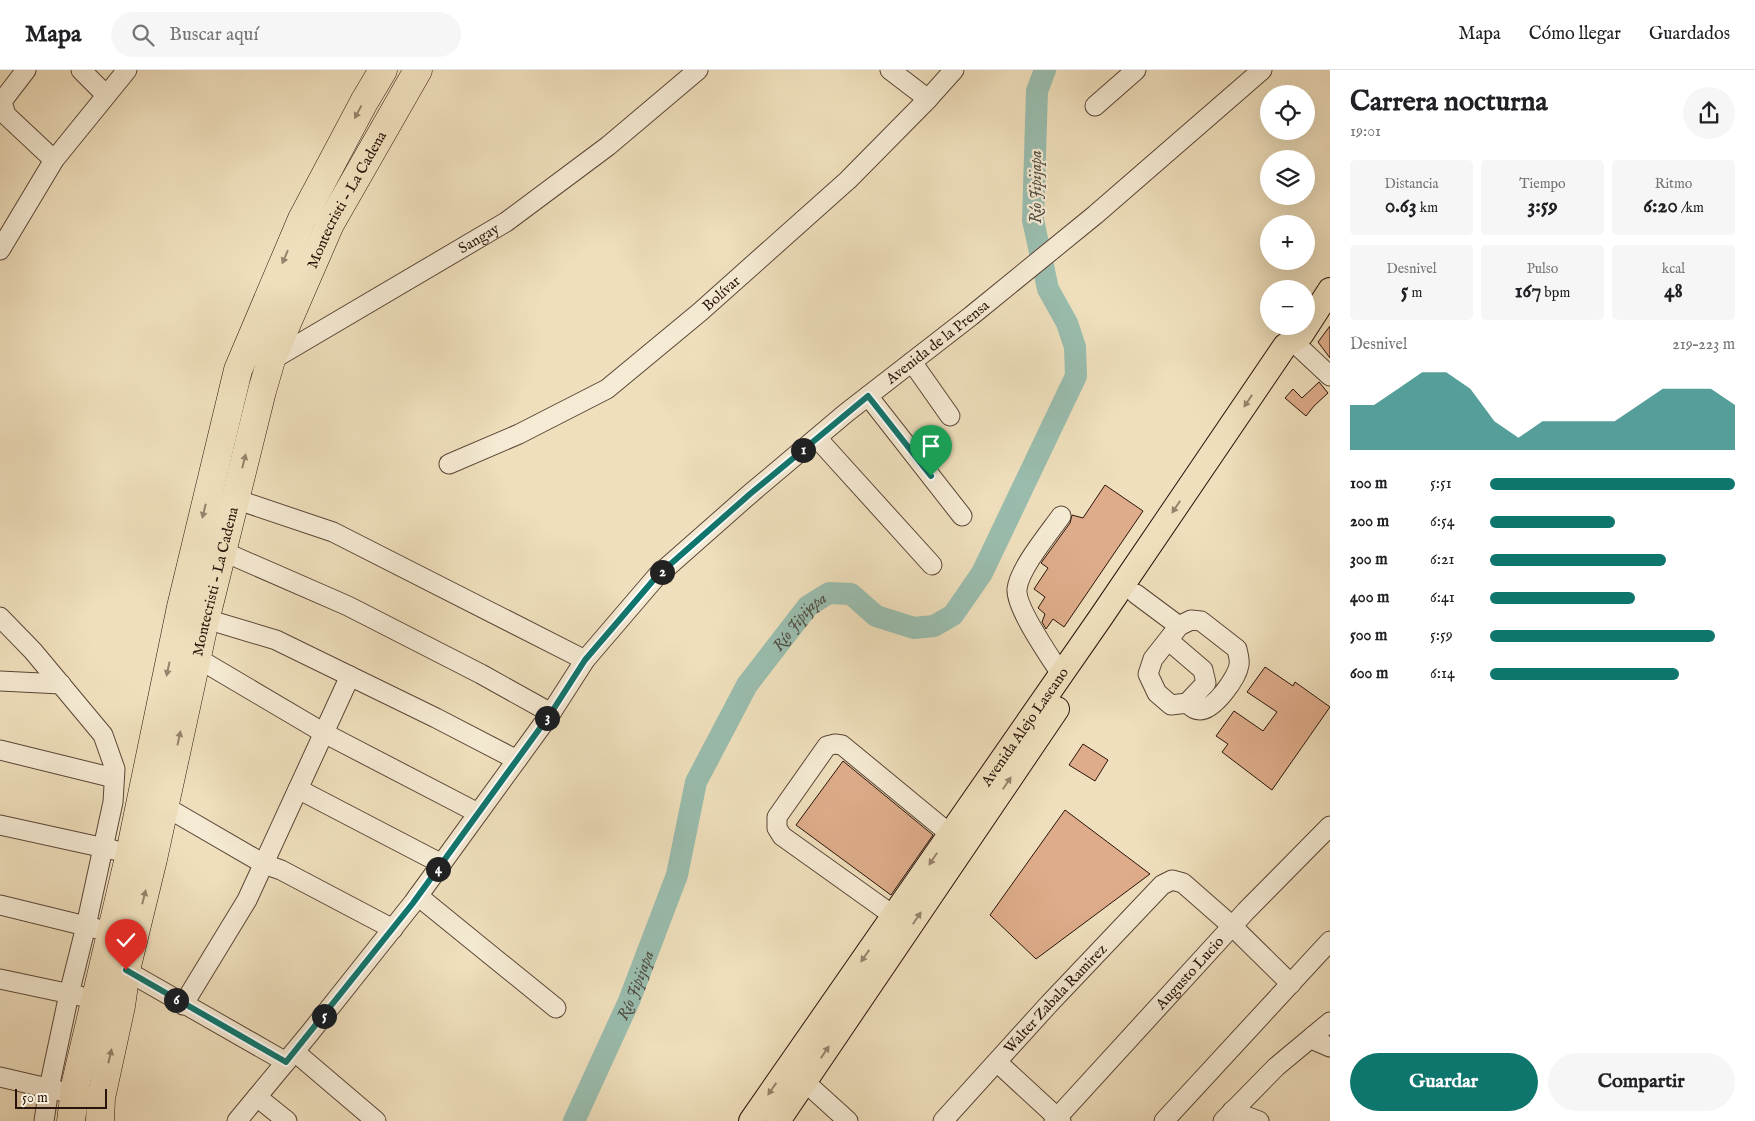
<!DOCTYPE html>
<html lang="es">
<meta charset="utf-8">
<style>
:root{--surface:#fff;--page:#f6f6f6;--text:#202124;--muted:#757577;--line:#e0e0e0;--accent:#0f766e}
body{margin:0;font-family:"IM FELL English",serif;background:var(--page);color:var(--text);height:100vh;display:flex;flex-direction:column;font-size:19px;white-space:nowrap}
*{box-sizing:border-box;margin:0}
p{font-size:16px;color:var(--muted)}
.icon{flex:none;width:28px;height:28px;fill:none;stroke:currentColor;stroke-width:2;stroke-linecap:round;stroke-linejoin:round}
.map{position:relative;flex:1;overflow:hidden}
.panel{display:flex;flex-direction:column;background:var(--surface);width:425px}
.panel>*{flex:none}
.controls{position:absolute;left:1260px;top:15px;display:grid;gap:10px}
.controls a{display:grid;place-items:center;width:55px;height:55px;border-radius:50%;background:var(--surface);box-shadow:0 5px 20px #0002;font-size:25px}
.scale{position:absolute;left:15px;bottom:12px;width:92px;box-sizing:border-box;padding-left:5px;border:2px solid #2a130a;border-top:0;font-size:14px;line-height:18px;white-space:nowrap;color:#2a130a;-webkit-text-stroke:4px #f5ead3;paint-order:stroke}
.pin{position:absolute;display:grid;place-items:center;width:42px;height:42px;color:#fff;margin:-51px -21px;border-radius:50% 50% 50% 0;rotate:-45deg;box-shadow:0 0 5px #0007}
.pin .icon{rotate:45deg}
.km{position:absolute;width:25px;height:25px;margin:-12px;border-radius:50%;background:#222;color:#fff;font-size:14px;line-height:25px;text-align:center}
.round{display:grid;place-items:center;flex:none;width:52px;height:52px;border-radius:26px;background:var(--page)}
.headline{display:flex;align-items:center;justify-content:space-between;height:85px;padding:0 20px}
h1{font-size:28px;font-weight:800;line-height:38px}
.stats{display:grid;grid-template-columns:repeat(3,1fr);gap:8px;height:85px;padding:5px 20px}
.stats div{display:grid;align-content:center;border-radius:5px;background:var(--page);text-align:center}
.stats b{font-size:21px;font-weight:800}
.stats small{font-size:14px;font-weight:400}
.stats p{font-size:14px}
.chart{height:140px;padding:10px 20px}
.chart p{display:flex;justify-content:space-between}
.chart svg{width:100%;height:90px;margin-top:5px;fill:var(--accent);opacity:.7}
.cta{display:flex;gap:10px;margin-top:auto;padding:10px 20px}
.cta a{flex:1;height:58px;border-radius:30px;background:var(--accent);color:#fff;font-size:20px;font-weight:800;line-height:58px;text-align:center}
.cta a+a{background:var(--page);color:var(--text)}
ul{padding:0 20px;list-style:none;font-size:16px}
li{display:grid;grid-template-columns:80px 60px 1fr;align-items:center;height:38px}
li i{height:12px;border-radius:6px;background:var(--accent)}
header{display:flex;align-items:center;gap:30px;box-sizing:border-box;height:70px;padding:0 25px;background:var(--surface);border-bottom:1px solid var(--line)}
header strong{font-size:24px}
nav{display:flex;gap:28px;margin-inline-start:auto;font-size:18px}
.search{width:350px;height:45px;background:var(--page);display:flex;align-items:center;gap:12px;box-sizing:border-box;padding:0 18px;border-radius:28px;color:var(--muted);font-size:19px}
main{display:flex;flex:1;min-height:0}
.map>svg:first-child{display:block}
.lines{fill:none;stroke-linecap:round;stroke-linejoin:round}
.river{stroke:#9abdae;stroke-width:22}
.building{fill:#deac8a;stroke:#2a130a}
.minor-casing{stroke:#5b4636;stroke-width:21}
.major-casing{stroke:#2a130a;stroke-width:26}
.highway-casing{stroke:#2a130a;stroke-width:29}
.minor{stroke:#f5ead3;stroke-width:19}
.major{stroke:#efdfbc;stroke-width:24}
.highway{stroke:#efdfbc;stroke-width:28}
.oneway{fill:#96836c}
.route-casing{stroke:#fff;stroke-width:10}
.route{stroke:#0f766e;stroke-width:6}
.labels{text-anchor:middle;stroke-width:4.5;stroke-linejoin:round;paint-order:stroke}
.street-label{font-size:15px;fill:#2a130a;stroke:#f5ead3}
.water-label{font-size:16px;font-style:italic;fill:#514e43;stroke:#f5ead3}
</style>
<header>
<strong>Mapa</strong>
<div class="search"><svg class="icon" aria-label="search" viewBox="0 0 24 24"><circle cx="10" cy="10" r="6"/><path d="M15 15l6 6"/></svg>Buscar aquí</div>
<nav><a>Mapa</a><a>Cómo llegar</a><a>Guardados</a></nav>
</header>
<main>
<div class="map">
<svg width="1330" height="1051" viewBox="0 0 1330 1051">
<rect width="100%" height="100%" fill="#efdfbc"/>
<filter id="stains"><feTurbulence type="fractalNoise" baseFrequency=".004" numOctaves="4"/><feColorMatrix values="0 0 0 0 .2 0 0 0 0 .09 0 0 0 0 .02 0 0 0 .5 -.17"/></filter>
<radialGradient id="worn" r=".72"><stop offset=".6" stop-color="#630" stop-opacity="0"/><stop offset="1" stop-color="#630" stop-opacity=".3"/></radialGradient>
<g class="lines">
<!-- river -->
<path class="river" id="s1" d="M574,1051L629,931L677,805L696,712L747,615L808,536L829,523L851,524L876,546L914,558L934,556L953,545L982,503L1076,306L1075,277L1067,253L1048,219L1033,150L1037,21L1045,0"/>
</g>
<!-- building -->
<path class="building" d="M1330,256V288L1318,272Z
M1319,312L1328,323L1314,336L1306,346L1285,328L1293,319L1302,328Z
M1105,415L1143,441L1064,557L1053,549L1046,559L1042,552L1045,544L1038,538L1045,527L1034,519L1048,498L1041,493L1070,453L1072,445L1083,448Z
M1265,597L1293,616L1295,612L1330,637L1272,720L1222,682L1228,674L1216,666L1234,641L1263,661L1277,642L1247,622Z
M1083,674L1108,690L1095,711L1069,695Z
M843,691L933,765L891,825L796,755Z
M1065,740L1150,804L1036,889L990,845Z"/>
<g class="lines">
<!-- minor casing -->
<g class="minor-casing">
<g id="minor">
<path d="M26,0L3,30V35L6,45L54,90"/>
<path d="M81,0L106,25"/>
<path d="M890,0L928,29"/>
<path d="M1095,36L1136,0"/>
<path d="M0,180L54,90L127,0"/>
<path d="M1300,278L1330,306"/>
<path id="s2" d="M270,291L506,152L608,76L698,0"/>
<path d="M912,292L950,346"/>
<path d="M868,326L962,446"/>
<path d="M817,368L932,495"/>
<path id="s3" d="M449,394L519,364L607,319L700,242L848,110L928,29L954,0"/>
<path d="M235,429L333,462L585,590"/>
<path d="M1061,446C1049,463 1019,499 1017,519C1015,537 1050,587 1061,604"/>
<path d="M212,479L222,481L348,536L481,604L551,643"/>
<path d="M1136,524L1179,556"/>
<path d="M196,546L276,570L436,648L517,690"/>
<path d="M0,547L33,581L103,665L115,699L113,732L86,856L69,924L49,1018L44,1051"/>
<path d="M1168,570L1203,600L1206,613L1187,633L1171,635L1157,623L1148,604L1153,589L1179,556L1191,550L1201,551L1237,579C1238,584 1240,590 1239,595C1237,608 1214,640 1200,640C1194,640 1192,637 1187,633"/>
<path d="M197,588L324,663L478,743"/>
<path d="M0,611L61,614"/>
<path d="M0,680L114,708"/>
<path d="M298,719L442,794"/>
<path d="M164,736L264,794L281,800L393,859"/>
<path d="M0,755L114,780"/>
<path d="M418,826L556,938"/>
<path d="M0,835L98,859"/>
<path d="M894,846L782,766L777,758V747L827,676L835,674L842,675L950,764"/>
<path d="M118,896L286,992"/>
<path d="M0,909L80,926"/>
<path d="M183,935L247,830L350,606"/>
<path d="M1313,966L1316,971L1330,977"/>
<path d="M295,982L376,1051"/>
<path d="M997,992L1061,1051"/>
<path d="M0,1007L60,1021"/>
<path d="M805,1012L848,1051"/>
<path d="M257,1027L287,1051"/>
<path d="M1232,1041L1259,1051"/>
<path id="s4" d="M237,1051L309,964L413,833L551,643L585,590L657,506L750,424L846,343L971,246L1095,145L1262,0"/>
<path id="s5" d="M943,1051L1049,934L1162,815L1172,810L1183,813L1232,856L1291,914"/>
<path id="s6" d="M1054,1051L1246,841L1330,756"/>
<path d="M1164,1051L1330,871"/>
<path d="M1223,1051L1276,997L1330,952"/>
</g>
</g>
<!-- major casing -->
<g class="major-casing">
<g id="major">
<path id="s7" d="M751,1051L1101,547L1285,276L1301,265L1330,220"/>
<path d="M778,1051L1057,639"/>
</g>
</g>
<!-- highway casing -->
<g class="highway-casing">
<g id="highway">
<path d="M71,1051L76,1012L130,783L181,537L238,300L302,149L364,32L383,0"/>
<path id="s8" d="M100,1051L101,1028L121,936L126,900L153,789L203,559L262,321L271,290L330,154L418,0"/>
</g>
</g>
<!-- minor -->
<use href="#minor" class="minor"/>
<!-- major -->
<use href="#major" class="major"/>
<!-- highway -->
<use href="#highway" class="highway"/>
</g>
<!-- one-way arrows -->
<defs><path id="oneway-solid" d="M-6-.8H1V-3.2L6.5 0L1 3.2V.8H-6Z" transform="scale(1.25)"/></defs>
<g class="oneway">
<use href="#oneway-solid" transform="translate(358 42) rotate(118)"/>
<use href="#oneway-solid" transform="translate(285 187) rotate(113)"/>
<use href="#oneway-solid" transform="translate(1248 331) rotate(124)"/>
<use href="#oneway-solid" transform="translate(244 391) rotate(-76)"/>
<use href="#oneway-solid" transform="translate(1176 437) rotate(124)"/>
<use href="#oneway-solid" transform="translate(204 441) rotate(104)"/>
<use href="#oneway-solid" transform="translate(168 599) rotate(102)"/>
<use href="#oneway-solid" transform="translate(179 668) rotate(-78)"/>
<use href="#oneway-solid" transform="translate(1007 713) rotate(-56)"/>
<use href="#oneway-solid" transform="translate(933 789) rotate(124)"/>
<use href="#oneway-solid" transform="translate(144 827) rotate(-76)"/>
<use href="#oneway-solid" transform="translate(917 848) rotate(-56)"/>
<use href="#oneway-solid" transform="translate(865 886) rotate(125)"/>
<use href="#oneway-solid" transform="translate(825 982) rotate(-56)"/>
<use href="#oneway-solid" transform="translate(110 986) rotate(-77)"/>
<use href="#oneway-solid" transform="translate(772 1019) rotate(125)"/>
</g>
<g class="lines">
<!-- route casing -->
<g class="route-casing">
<path id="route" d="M126,900L286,992L413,833L551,643L585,590L657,506L750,424L868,326L931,406"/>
</g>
<!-- route -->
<use href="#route" class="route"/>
</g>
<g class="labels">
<!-- street labels -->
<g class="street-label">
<text dy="5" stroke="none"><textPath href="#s8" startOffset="958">Montecristi - La Cadena</textPath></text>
<text dy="5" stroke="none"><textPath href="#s2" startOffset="242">Sangay</textPath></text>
<text dy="5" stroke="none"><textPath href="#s3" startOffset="324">Bolívar</textPath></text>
<text dy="5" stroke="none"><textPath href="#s4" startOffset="1054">Avenida de la Prensa</textPath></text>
<text dy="5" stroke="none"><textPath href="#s8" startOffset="552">Montecristi - La Cadena</textPath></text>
<text dy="5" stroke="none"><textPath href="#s7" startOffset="480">Avenida Alejo Lascano</textPath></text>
<text dy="5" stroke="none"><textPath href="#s6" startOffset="201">Augusto Lucio</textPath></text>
<text dy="5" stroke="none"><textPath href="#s5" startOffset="166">Walter Zabala Ramirez</textPath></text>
</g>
<!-- water labels -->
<g class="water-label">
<text transform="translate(1035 117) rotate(-90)" y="6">Río Jipijapa</text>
<text dy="6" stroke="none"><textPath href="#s1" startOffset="554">Río Jipijapa</textPath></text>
<text dy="6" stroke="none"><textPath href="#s1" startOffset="149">Río Jipijapa</textPath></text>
</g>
</g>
<rect width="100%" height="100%" filter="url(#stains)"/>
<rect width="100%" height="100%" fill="url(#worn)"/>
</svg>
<div class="controls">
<a><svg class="icon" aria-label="locate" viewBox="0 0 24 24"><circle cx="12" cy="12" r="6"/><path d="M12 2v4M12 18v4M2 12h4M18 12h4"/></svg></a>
<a><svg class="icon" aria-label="layers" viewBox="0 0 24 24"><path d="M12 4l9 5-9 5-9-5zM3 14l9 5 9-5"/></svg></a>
<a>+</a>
<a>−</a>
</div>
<div class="scale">50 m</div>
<div class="pin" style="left:931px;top:406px;background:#1e9e55"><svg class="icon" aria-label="arrive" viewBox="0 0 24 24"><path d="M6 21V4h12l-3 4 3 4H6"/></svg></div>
<div class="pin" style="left:126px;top:900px;background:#d93025"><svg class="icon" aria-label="check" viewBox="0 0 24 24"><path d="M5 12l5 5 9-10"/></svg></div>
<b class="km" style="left:803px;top:380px">1</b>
<b class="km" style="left:662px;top:502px">2</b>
<b class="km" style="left:547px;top:648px">3</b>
<b class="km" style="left:438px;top:799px">4</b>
<b class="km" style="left:324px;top:946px">5</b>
<b class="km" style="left:176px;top:930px">6</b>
</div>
<section class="panel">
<div class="headline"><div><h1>Carrera nocturna</h1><p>19:01</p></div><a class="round"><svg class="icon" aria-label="share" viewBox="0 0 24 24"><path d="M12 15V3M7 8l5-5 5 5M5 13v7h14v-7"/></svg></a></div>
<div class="stats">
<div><p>Distancia</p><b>0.63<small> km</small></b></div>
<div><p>Tiempo</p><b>3:59</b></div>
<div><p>Ritmo</p><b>6:20<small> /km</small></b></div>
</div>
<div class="stats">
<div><p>Desnivel</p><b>5<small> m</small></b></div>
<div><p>Pulso</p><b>167<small> bpm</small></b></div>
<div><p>kcal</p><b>48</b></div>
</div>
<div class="chart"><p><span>Desnivel</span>219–223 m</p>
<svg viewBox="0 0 160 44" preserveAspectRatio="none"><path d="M0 44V22L10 22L20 14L30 6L40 6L50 14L60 30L70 38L80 30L90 30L100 30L110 30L120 22L130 14L140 14L150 14L160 22V44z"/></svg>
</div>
<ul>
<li><b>100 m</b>5:51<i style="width:100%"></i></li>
<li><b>200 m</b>6:54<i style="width:51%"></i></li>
<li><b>300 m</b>6:21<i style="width:72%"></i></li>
<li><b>400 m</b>6:41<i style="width:59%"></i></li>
<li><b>500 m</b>5:59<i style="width:92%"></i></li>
<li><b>600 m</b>6:14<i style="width:77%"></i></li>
</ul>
<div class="cta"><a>Guardar</a><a>Compartir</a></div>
</section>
</main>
